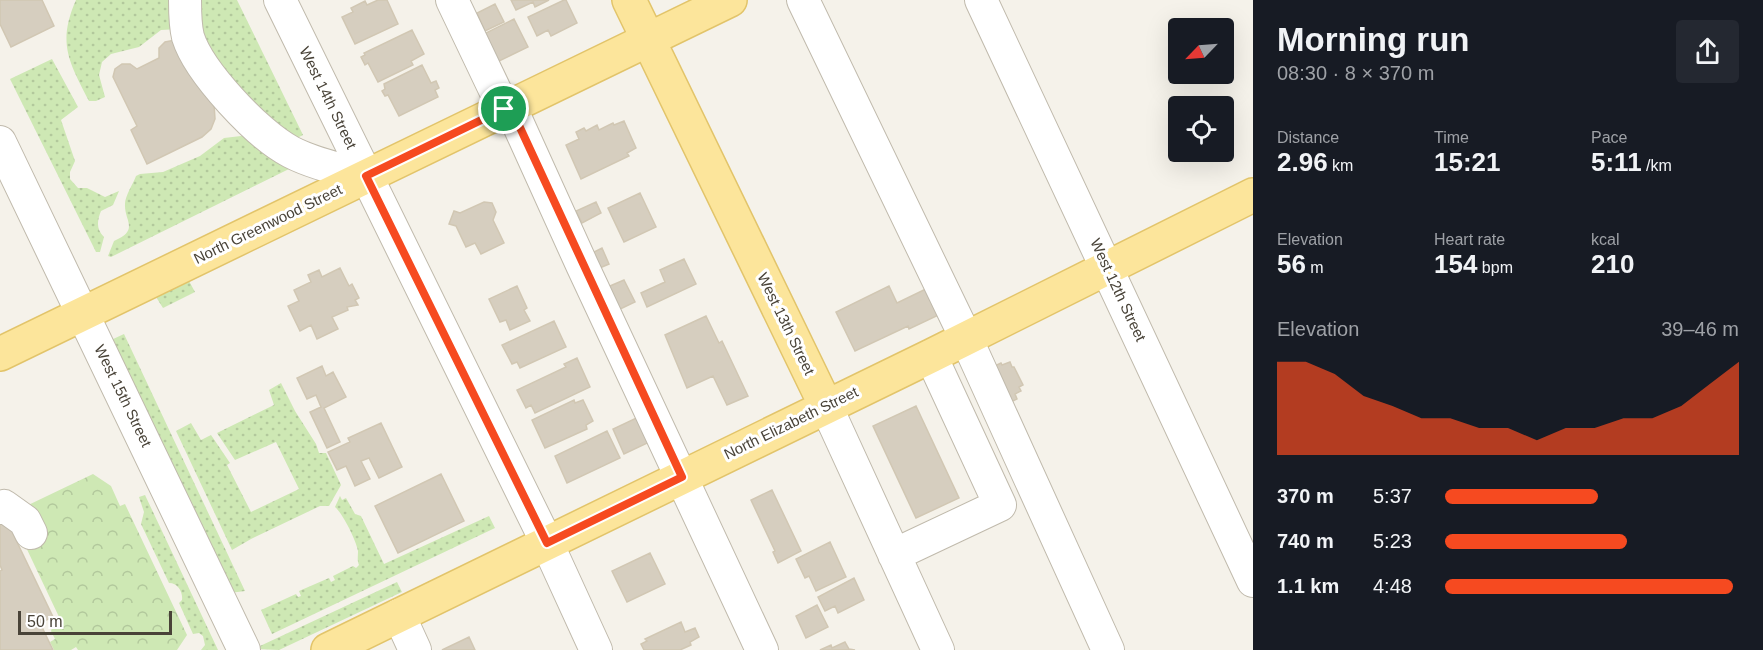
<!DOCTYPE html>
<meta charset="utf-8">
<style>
:root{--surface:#171b24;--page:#242831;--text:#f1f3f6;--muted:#9ea1a6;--accent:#f64a20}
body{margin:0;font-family:Arial,sans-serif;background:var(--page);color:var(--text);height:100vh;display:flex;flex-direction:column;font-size:22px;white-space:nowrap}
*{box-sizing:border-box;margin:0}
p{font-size:20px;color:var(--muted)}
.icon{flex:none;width:33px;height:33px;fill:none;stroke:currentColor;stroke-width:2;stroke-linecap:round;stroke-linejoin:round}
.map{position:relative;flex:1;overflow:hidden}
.details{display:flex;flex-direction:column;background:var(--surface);width:510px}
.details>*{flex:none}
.needle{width:39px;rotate:245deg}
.controls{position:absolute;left:1168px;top:18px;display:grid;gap:12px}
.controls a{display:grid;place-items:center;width:66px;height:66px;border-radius:6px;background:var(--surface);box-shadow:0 6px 24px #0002;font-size:30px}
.scale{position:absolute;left:18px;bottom:15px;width:154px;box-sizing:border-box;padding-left:6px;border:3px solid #494338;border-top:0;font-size:16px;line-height:21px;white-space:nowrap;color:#494338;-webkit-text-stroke:4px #fff;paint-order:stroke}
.pin{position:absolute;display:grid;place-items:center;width:51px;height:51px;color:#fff;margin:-26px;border:3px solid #fff;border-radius:50%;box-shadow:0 2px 6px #0007}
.round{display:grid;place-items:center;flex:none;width:63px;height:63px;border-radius:6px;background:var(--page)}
.overview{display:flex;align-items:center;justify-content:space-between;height:102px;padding:0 24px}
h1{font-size:33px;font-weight:600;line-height:45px}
.figures{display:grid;grid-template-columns:repeat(3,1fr);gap:9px;height:102px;padding:6px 24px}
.figures div{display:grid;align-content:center}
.figures b{font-size:26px;font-weight:600}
.figures small{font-size:16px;font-weight:400}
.figures p{font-size:16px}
.chart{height:168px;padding:12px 24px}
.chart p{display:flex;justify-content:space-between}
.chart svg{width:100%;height:108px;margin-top:6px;fill:var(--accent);opacity:.7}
ul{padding:0 24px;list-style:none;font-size:20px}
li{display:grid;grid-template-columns:96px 72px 1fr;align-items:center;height:45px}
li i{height:15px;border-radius:8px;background:var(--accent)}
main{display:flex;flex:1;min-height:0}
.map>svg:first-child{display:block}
.grass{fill:url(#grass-dots)}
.forest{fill:url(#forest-crowns)}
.building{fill:#d6cebf;stroke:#d1c7b3;stroke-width:1.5}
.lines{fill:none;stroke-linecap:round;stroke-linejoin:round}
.minor-casing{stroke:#c0baac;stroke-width:34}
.major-casing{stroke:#e2c46a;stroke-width:36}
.minor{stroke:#fff;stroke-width:32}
.major{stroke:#fce59b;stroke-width:33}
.route-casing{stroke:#fff;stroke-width:12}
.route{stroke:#f64a20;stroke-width:8}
.labels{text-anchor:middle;stroke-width:6;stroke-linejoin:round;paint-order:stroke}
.street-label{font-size:15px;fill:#494338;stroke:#fff}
</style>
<main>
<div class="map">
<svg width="1253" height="650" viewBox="0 0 1253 650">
<defs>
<pattern id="grass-dots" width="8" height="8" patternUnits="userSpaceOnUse" patternTransform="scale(1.5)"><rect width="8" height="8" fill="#cee8b4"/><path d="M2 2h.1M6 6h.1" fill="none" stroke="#b2c89c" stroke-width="1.8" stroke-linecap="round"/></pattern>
<pattern id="forest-crowns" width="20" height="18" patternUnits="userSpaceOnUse" patternTransform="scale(1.5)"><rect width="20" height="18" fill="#cee8b4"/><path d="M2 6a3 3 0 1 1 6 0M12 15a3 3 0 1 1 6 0" fill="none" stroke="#b2c89c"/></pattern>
</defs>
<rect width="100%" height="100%" fill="#f5f2ea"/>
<!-- grass -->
<path class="grass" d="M76,0H177L179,29L161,30L139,47L111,54L102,62L99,75L105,97L96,101H89C69,62 57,43 76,0Z
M192,0H237L303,135L297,138L295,144L202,52Z
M52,59L78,107L61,120L75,161L70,172V179L78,188H87L105,197L119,191L113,205L101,211C97,221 96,229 104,237L100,252H96L10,79Z
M241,136L262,138L288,164L289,169L111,257L108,256L114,241C140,230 124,221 125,204C125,196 133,184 136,176L140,174L163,172L200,156L224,138Z
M189,281L195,292L163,308L156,297Z
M124,334L245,591L230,593L111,340Z
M281,383L295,411L316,444L319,453H326L341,485L329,506H320L251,539L232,550L176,431L191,423L201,440L211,435L230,463L227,465L251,512L299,489L276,442L235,460L217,433L274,405L269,390Z
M145,495L218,650H201L205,645L203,636L199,633L193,634L179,603L182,600C183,592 178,583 169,583L141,524L144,512L139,497Z
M340,496L342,500L346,498L355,514L361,516L384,564L489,516L495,528L272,634L261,610L296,594L298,597L301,596L299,591L329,578L331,582L335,580L333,576L353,566L356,568L359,565C357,560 358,557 358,551C356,540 343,514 335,507Z
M397,582L402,592L279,650L257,649L260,646Z"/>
<!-- forest -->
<path class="forest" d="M93,474L111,486L120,506L125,504L187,635L177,650H78L76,647L71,650H54L50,642L55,639L51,631L54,622L60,619L14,522L22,508Z"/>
<!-- building -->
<path class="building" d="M0,0H42L54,26L11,47L0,24Z
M378,0H387L398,24L355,44L342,17L353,12L351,8L365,1L367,5Z
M511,0H549L535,7L533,2L516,10Z
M564,0H566L577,23L551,36L548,30L537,36L528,17Z
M495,4L504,22L485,31L477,13Z
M514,19L528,47L495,63L482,35Z
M412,30L424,54L411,61L413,65L378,82L368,63L365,65L361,57L365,55L364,53Z
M175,40L214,104L215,119L211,129L202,137L147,164L131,130L137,126L113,77L115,69L122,64H130L137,69L159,58V48L165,42Z
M422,65L431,83L436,81L439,88L435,90L438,97L399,116L388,95L385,96L382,91L385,89L384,84Z
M624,121L636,148L627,153L629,156L581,179L566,145L579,139L576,132L584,128L586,131L597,125L599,130L613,123L614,125Z
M640,193L656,227L624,242L608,208Z
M484,202L492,203L496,212L493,220L504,243L481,254L475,243L466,247L456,226L449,224L454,211L460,213Z
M596,202L601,213L582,223L576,211Z
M602,248L609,264L595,270L588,255Z
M684,259L696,284L647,307L641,293L665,282L660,270Z
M340,268L349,286L352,284L359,298L355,300L358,305L347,307L348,310L332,317L338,329L317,339L311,325L300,331L288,306L299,301L294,290L311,282L308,275L319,270L322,277Z
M624,280L635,302L614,312L603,289Z
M517,286L527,308L524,310L530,321L510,330L506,320L500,322L489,299Z
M889,286L897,303L932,286L945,312L909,329L908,326L855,351L836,312Z
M706,316L719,343L722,341L748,396L727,405L713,376L687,388L665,335Z
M554,321L566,347L520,368L517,362L512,364L502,345Z
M577,358L590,387L535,413L531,405L526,408L517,390L566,367L564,364Z
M1010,362L1012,367H1014L1023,385L1019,387L1021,391L1015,394L1017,399L1005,405L988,369L1001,363L1002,365Z
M322,366L326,376L333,372L346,397L324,408L340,442L327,448L310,412L321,407L316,395L307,399L297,378Z
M574,400L575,403L583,400L593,421L586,425L587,429L545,448L532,420Z
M916,406L959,498L916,518L873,426Z
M647,413L658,438L624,454L613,429Z
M381,423L402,467L379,478L369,458L361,461L370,479L355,486L346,466L337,470L328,452L350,442L348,438Z
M607,431L620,458L567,483L555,456Z
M441,474L464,521L398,553L375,506Z
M772,490L801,551L778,563L773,552L775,551L751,500Z
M3,513L53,617L40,623L53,650H0V571L2,570L0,565V514Z
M830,542L846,577L816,591L809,576L805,578L796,559Z
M650,553L665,584L627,602L612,571Z
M854,578L864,600L838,613L835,606L825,611L818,597Z
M817,605L828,627L806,638L796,616Z
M681,622L685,632L695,628L699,637L690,642L691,645L680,650H644L641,644L647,641L645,639Z
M469,637L475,650H442Z
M845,642L849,649L855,650H820L831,645L832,648Z"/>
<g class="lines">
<!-- minor casing -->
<g class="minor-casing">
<path id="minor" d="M185,0C185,12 185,25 188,37C199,72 258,135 291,152C314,164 341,169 366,176
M280,0L547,543L596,650
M452,0L504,109
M803,0L966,338L1108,650
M981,0L1253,581
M510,106L582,265L762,650
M0,142L244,650
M826,406L938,650
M0,508L4,506L25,521L31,533
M894,555L1000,505L931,356
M399,615L415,650"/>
</g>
<!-- major casing -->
<g class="major-casing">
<path id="major" d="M629,0L826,406
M0,354L730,0
M328,650L931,356L1253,195"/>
</g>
<!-- minor -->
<use href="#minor" class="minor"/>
<!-- major -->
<use href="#major" class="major"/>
</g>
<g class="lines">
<!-- route casing -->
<g class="route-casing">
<path id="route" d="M510,106L682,477L547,543L366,176Z"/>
</g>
<!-- route -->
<use href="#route" class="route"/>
</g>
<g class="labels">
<!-- street labels -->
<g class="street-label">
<text transform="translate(328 98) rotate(64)" y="5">West 14th Street</text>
<text transform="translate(268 224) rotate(-26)" y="5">North Greenwood Street</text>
<text transform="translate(1118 290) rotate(65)" y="5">West 12th Street</text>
<text transform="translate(786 324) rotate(64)" y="5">West 13th Street</text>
<text transform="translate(123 396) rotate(64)" y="5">West 15th Street</text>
<text transform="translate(791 423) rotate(-26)" y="5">North Elizabeth Street</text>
</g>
</g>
</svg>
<div class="controls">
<a><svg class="needle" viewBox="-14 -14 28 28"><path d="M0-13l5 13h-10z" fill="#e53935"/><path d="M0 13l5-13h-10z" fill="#9ea1a6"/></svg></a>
<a><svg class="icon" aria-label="locate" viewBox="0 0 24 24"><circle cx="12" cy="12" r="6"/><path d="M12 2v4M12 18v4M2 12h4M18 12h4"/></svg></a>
</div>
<div class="scale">50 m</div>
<div class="pin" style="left:504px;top:109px;background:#1e9e55"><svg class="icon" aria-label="arrive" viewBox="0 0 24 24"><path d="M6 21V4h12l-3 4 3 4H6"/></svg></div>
</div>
<section class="details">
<div class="overview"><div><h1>Morning run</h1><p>08:30 · 8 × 370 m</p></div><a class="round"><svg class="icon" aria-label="share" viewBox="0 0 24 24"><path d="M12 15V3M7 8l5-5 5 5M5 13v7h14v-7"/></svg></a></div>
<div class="figures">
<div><p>Distance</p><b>2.96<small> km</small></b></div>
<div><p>Time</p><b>15:21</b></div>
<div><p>Pace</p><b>5:11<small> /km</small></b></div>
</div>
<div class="figures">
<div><p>Elevation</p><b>56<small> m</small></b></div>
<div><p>Heart rate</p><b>154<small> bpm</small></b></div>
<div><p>kcal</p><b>210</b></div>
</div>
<div class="chart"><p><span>Elevation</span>39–46 m</p>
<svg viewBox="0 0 160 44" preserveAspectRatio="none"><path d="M0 44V6L10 6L20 11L30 20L40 24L50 29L60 29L70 33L80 33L90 38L100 33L110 33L120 29L130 29L140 24L150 15L160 6V44z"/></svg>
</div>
<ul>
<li><b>370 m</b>5:37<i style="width:52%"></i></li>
<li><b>740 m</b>5:23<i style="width:62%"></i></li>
<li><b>1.1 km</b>4:48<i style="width:98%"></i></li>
</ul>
</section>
</main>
